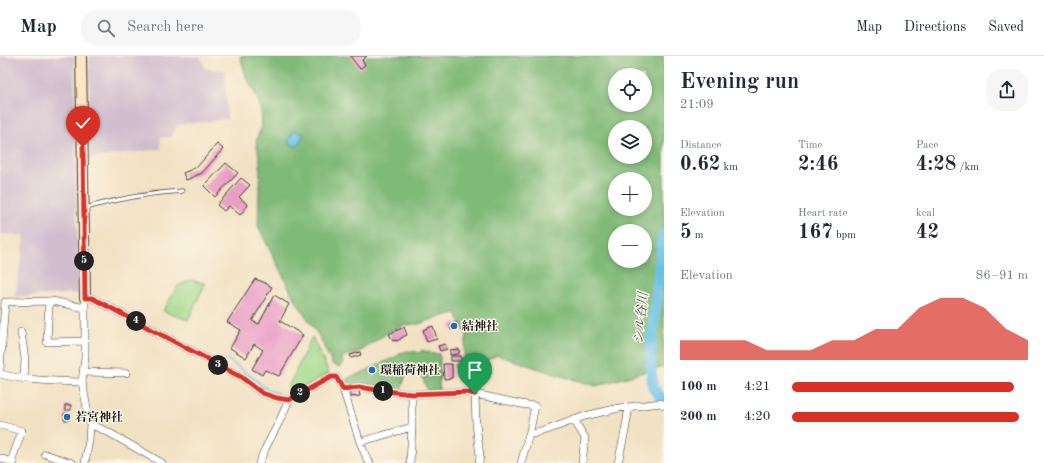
<!DOCTYPE html>
<meta charset="utf-8">
<style>
:root{--surface:#fff;--page:#f6f6f7;--text:#1f2937;--muted:#747a83;--line:#e0e1e3;--accent:#d93025}
body{margin:0;font-family:"Old Standard TT","Noto Serif JP",serif;background:var(--page);color:var(--text);height:100vh;display:flex;flex-direction:column;font-size:15px;white-space:nowrap}
*{box-sizing:border-box;margin:0}
p{font-size:13px;color:var(--muted)}
.icon{flex:none;width:22px;height:22px;fill:none;stroke:currentColor;stroke-width:2;stroke-linecap:round;stroke-linejoin:round}
.map{position:relative;flex:1;overflow:hidden}
.sheet{display:flex;flex-direction:column;background:var(--surface);width:380px}
.sheet>*{flex:none}
.tools{position:absolute;left:608px;top:12px;display:grid;gap:8px}
.tools a{display:grid;place-items:center;width:44px;height:44px;border-radius:50%;background:var(--surface);box-shadow:0 2px 6px #0003;font-size:20px}
.pin{position:absolute;display:grid;place-items:center;width:34px;height:34px;color:#fff;margin:-41px -17px;border-radius:50% 50% 50% 0;rotate:-45deg;box-shadow:0 0 4px #0007}
.pin .icon{rotate:45deg}
.km{position:absolute;width:20px;height:20px;margin:-10px;border-radius:50%;background:#222;color:#fff;font-size:11px;line-height:20px;text-align:center}
.round{display:grid;place-items:center;flex:none;width:42px;height:42px;border-radius:16px;background:var(--page)}
.headline{display:flex;align-items:center;justify-content:space-between;height:68px;padding:0 16px}
h1{font-size:22px;font-weight:800;line-height:30px}
.stats{display:grid;grid-template-columns:repeat(3,1fr);gap:6px;height:68px;padding:4px 16px}
.stats div{display:grid;align-content:center}
.stats b{font-size:20px;font-weight:800}
.stats small{font-size:11px;font-weight:400}
.stats p{font-size:11px}
.chart{height:112px;padding:8px 16px}
.chart p{display:flex;justify-content:space-between}
.chart svg{width:100%;height:72px;margin-top:4px;fill:var(--accent);opacity:.7}
ul{padding:0 16px;list-style:none;font-size:13px}
li{display:grid;grid-template-columns:64px 48px 1fr;align-items:center;height:30px}
li i{height:10px;border-radius:5px;background:var(--accent)}
header{display:flex;align-items:center;gap:24px;box-sizing:border-box;height:56px;padding:0 20px;background:var(--surface);border-bottom:1px solid var(--line)}
header strong{font-size:19px}
nav{display:flex;gap:22px;margin-inline-start:auto;font-size:14px}
.search{width:280px;height:36px;background:var(--page);display:flex;align-items:center;gap:10px;box-sizing:border-box;padding:0 14px;border-radius:16px;color:var(--muted);font-size:15px}
main{display:flex;flex:1;min-height:0}
.map>svg:first-child{display:block}
.industrial{fill:#d0bdce}
.green{fill:#a0da8d;stroke:#5e7b54}
.forest{fill:#80ba78;stroke:#4e6b4a;fill-rule:evenodd}
.water{fill:#6bc2e8;stroke:#446f82}
.lines{fill:none;stroke-linecap:round;stroke-linejoin:round}
.stream{stroke:#6bc2e8;stroke-width:2}
.river{stroke:#6bc2e8;stroke-width:11}
.building{fill:#e99dc5}
.lane-casing{stroke:#3c3a35;stroke-width:5}
.street-casing{stroke:#3c3a35;stroke-width:8}
.secondary-casing{stroke:#3c3a35;stroke-width:12}
.lane{stroke:#fff;stroke-width:3.5}
.street{stroke:#fff;stroke-width:7}
.secondary{stroke:#fde5c5;stroke-width:10}
.route-casing{stroke:#fff;stroke-width:8}
.route{stroke:#d93025;stroke-width:5}
.poi-dot{fill:#1f6fb2;stroke:#fcf5e5;stroke-width:1.5}
.labels{text-anchor:middle;stroke-width:3;stroke-linejoin:round;paint-order:stroke}
.poi-label{font-size:12px;font-weight:bold;fill:#1c1c1c;stroke:#fcf5e5;text-anchor:start}
.water-label{font-size:13px;font-style:italic;fill:#385663;stroke:#fcf5e5}
</style>
<header>
<strong>Map</strong>
<div class="search"><svg class="icon" aria-label="search" viewBox="0 0 24 24"><circle cx="10" cy="10" r="6"/><path d="M15 15l6 6"/></svg>Search here</div>
<nav><a>Map</a><a>Directions</a><a>Saved</a></nav>
</header>
<main>
<div class="map">
<svg width="664" height="407" viewBox="0 0 664 407">
<rect width="100%" height="100%" fill="#fcf5e5"/>
<filter id="ink" filterUnits="userSpaceOnUse"><feTurbulence type="fractalNoise" baseFrequency=".025" numOctaves="2"/><feDisplacementMap in="SourceGraphic" scale="8" xChannelSelector="R" yChannelSelector="G"/><feConvolveMatrix kernelMatrix="1 2 1 2 8 2 1 2 1" color-interpolation-filters="sRGB"/></filter>
<filter id="wash" filterUnits="userSpaceOnUse"><feTurbulence type="fractalNoise" baseFrequency=".012" numOctaves="4" result="noise"/><feDisplacementMap in="SourceGraphic" scale="16" xChannelSelector="R" yChannelSelector="G"/><feGaussianBlur stdDeviation="0.9" result="paint"/><feColorMatrix in="noise" values="0 0 0 0 0 0 0 0 0 0 0 0 0 0 0 0 0 1.4 0 .05"/><feComposite in="paint" operator="in"/></filter>
<g filter="url(#wash)">
<rect width="100%" height="100%" fill="#f2e2c4"/>
<!-- industrial -->
<path class="industrial" d="M0,0H74L78,237L15,241L25,179L0,178Z
M89,0H200L205,12L225,15L227,63L177,69L172,81H160L161,93L90,102Z"/>
<!-- green -->
<path class="green" d="M191,224L205,228L188,264L163,255L178,230Z
M312,281L329,317L291,338L288,331Z"/>
<!-- forest -->
<path class="forest" d="M240,0H664V310L596,330L561,320L497,299L488,304L477,314L470,315L465,321L455,320L454,308L464,307V294L467,280L456,257L439,261L419,268L404,269L387,277L361,295L345,300L342,302L343,309L339,311L332,308L320,282L294,242L258,170L260,105L256,85L262,69L261,53L257,41L246,20ZM615,19H645V49H615ZM615,71H645V101H615ZM615,123H645V153H615ZM615,175H645V205H615Z
M422,294L433,298H439L440,301L439,335L428,336L421,318L411,315L407,316L401,334L349,330L346,324C349,321 353,319 357,319L397,300C403,294 412,294 419,297Z"/>
<!-- water -->
<path class="water" d="M294,74L304,78L297,91L288,86Z"/>
<g class="lines">
<!-- stream -->
<path class="stream" d="M227,303L247,317L268,334L278,337"/>
<!-- river -->
<path class="river" d="M663,178L650,302L653,332L664,345"/>
</g>
<g id="blocks">
<!-- building -->
<path class="building" d="M350,0H367L362,4L365,9L360,13Z
M217,88L223,93L202,117L186,124L183,117L197,111Z
M226,107L238,117L215,141L204,130Z
M241,122L250,129L239,141L248,149L240,159L229,150L224,155L217,149Z
M255,223L263,226L272,231L252,265L259,268L274,239L289,248L280,265L303,279L279,320L265,314L262,319L252,313L263,294L254,288L246,302L230,292L241,274L227,266Z
M456,266L458,271L451,274L450,268Z
M433,270L437,283L427,286L423,274Z
M404,271L407,279L401,282V283L396,285V284L393,285L389,278Z
M445,288L447,293L440,295L438,290Z
M459,293V298L450,299V294Z
M360,296L361,299L351,302L350,299Z
M451,300H461V305H451Z
M443,308H452V322L444,323Z
M359,334L360,340L351,341V335Z
M65,349H71V354H65Z
M64,358H69V364H64Z"/>
</g>
</g>
<g filter="url(#ink)">
<use href="#blocks" fill-opacity="0" stroke="#3c3a35" stroke-width="1"/>
<g class="lines">
<!-- lane casing -->
<g class="lane-casing">
<path id="lane" d="M85,152C117,143 149,137 182,135"/>
</g>
<!-- street casing -->
<g class="street-casing">
<path id="street" d="M49,245L47,286L85,285
M21,276L25,303L24,323
M0,313L5,246L52,245L85,252
M83,316L126,317
M0,318C27,325 55,325 82,326
M343,333L359,331L377,334L412,338L466,336L521,348L535,350L529,379
M412,338V371
M475,338L476,368L480,400L479,407
M574,364L585,382L582,407
M90,368L108,376L162,407
M0,369L22,375L11,406L14,407
M360,386L412,371L410,407
M45,398L72,407
M0,402L11,406
M85,407L89,384L90,368L82,326L85,301V242H92L241,321L262,337L277,342L289,344L331,321H336L343,333L360,386L367,403L370,407
M259,407L265,393L279,366L289,344
M521,407L529,379L547,374L585,360L619,352L661,347L664,349
M618,407L625,375L629,351"/>
</g>
<!-- secondary casing -->
<g class="secondary-casing">
<path id="secondary" d="M81,0L85,242"/>
</g>
<!-- lane -->
<use href="#lane" class="lane"/>
<!-- street -->
<use href="#street" class="street"/>
<!-- secondary -->
<use href="#secondary" class="secondary"/>
</g>
</g>
<g class="lines" filter="url(#ink)">
<!-- route casing -->
<g class="route-casing">
<path id="route" d="M83,91L85,242H92L241,321L262,337L277,342L289,344L331,321H336L343,333L359,331L377,334L412,338L466,336L475,338"/>
</g>
<!-- route -->
<use href="#route" class="route"/>
</g>
<!-- markers -->
<g class="poi-dot">
<circle cx="454" cy="270" r="4"/>
<circle cx="372" cy="314" r="4"/>
<circle cx="67" cy="361" r="4"/>
</g>
<g class="labels">
<!-- poi labels -->
<g class="poi-label">
<text x="462" y="274">結神社</text>
<text x="380" y="318">環稲荷神社</text>
<text x="75" y="365">若宮神社</text>
</g>
<!-- water labels -->
<g class="water-label">
<text transform="translate(640 262) rotate(-84)" y="5">シル谷川</text>
</g>
</g>
</svg>
<div class="tools">
<a><svg class="icon" aria-label="locate" viewBox="0 0 24 24"><circle cx="12" cy="12" r="6"/><path d="M12 2v4M12 18v4M2 12h4M18 12h4"/></svg></a>
<a><svg class="icon" aria-label="layers" viewBox="0 0 24 24"><path d="M12 4l9 5-9 5-9-5zM3 14l9 5 9-5"/></svg></a>
<a>+</a>
<a>−</a>
</div>
<div class="pin" style="left:475px;top:338px;background:#1e9e55"><svg class="icon" aria-label="arrive" viewBox="0 0 24 24"><path d="M6 21V4h12l-3 4 3 4H6"/></svg></div>
<div class="pin" style="left:83px;top:91px;background:#d93025"><svg class="icon" aria-label="check" viewBox="0 0 24 24"><path d="M5 12l5 5 9-10"/></svg></div>
<b class="km" style="left:383px;top:335px">1</b>
<b class="km" style="left:300px;top:337px">2</b>
<b class="km" style="left:218px;top:309px">3</b>
<b class="km" style="left:136px;top:265px">4</b>
<b class="km" style="left:84px;top:205px">5</b>
</div>
<section class="sheet">
<div class="headline"><div><h1>Evening run</h1><p>21:09</p></div><a class="round"><svg class="icon" aria-label="share" viewBox="0 0 24 24"><path d="M12 15V3M7 8l5-5 5 5M5 13v7h14v-7"/></svg></a></div>
<div class="stats">
<div><p>Distance</p><b>0.62<small> km</small></b></div>
<div><p>Time</p><b>2:46</b></div>
<div><p>Pace</p><b>4:28<small> /km</small></b></div>
</div>
<div class="stats">
<div><p>Elevation</p><b>5<small> m</small></b></div>
<div><p>Heart rate</p><b>167<small> bpm</small></b></div>
<div><p>kcal</p><b>42</b></div>
</div>
<div class="chart"><p><span>Elevation</span>86–91 m</p>
<svg viewBox="0 0 160 44" preserveAspectRatio="none"><path d="M0 44V32L10 32L20 32L30 32L40 38L50 38L60 38L70 32L80 32L90 25L100 25L110 12L120 6L130 6L140 12L150 25L160 32V44z"/></svg>
</div>
<ul>
<li><b>100 m</b>4:21<i style="width:94%"></i></li>
<li><b>200 m</b>4:20<i style="width:96%"></i></li>
</ul>
</section>
</main>
